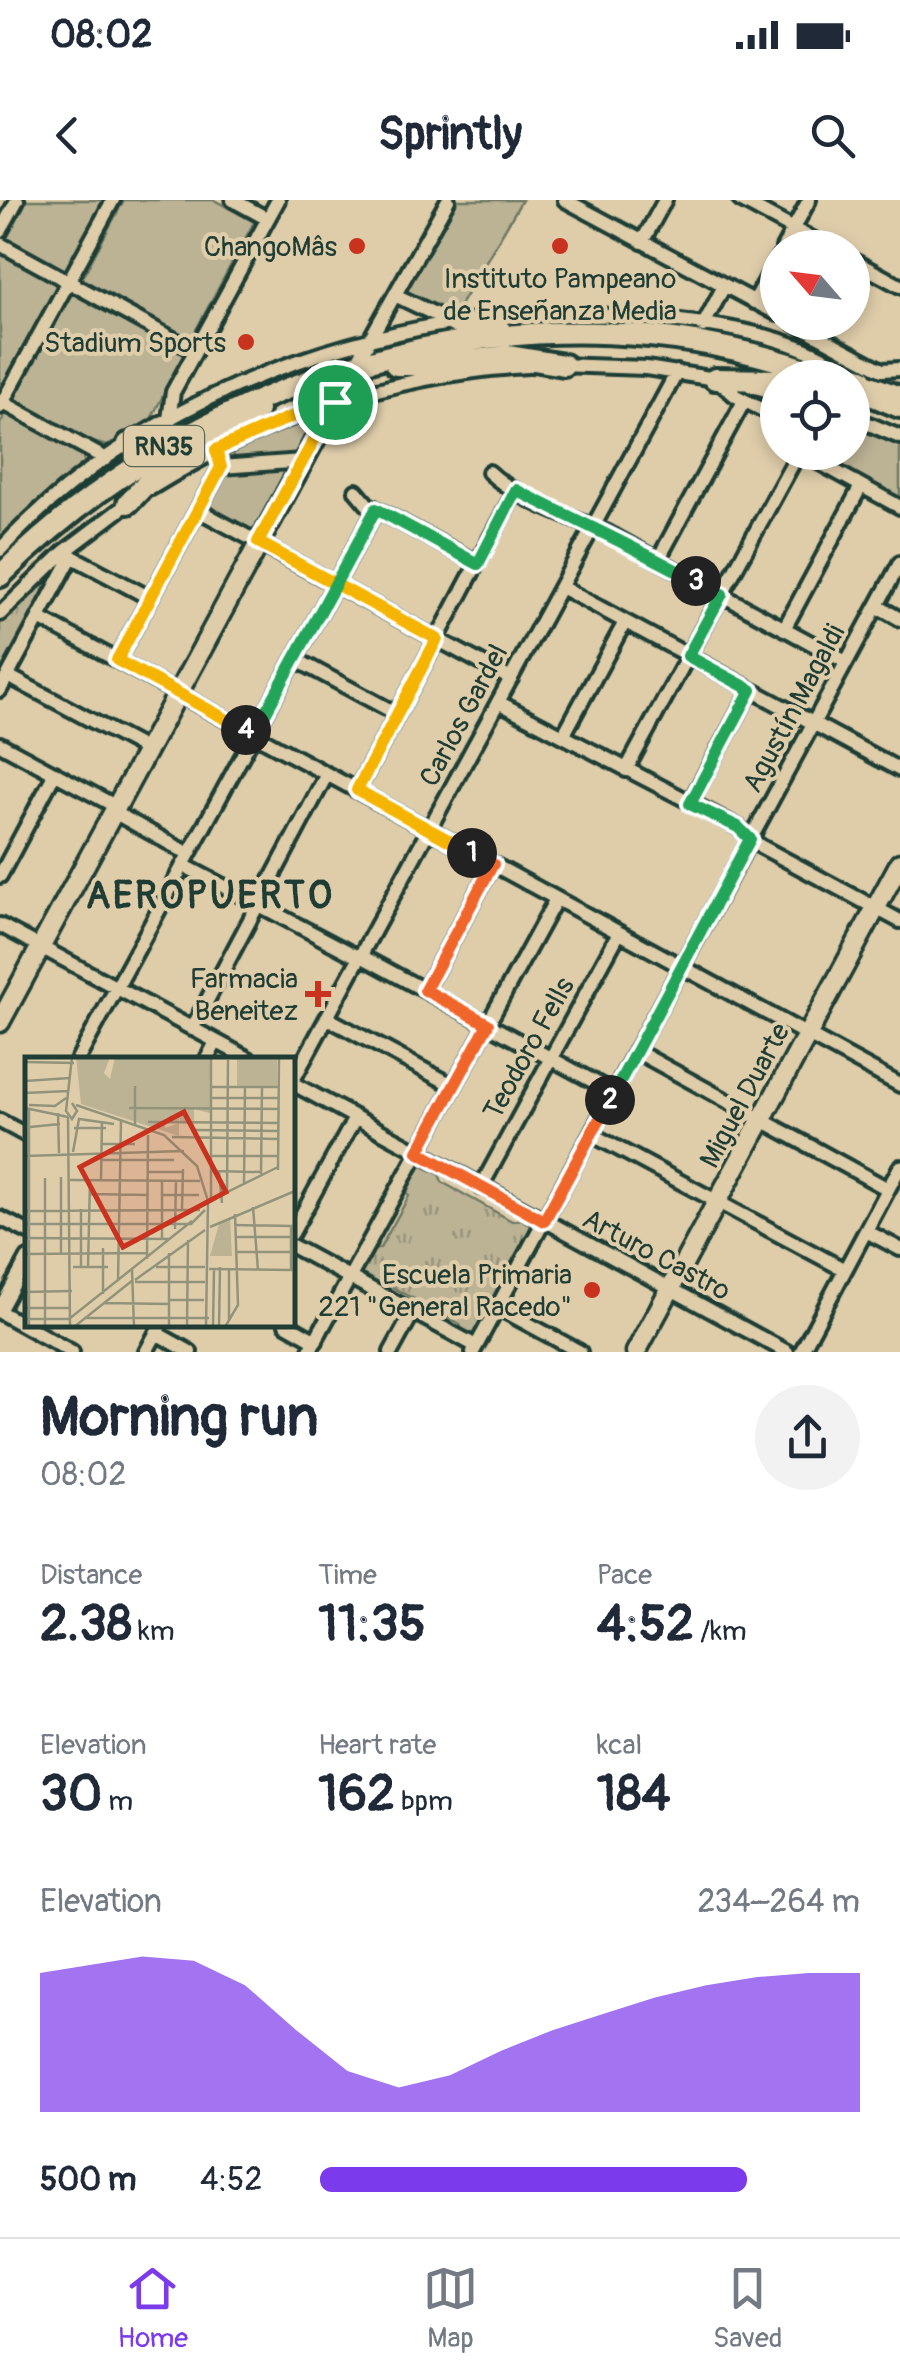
<!DOCTYPE html>
<meta charset="utf-8">
<style>
:root{--surface:#fff;--page:#f2f2f3;--text:#1f2937;--muted:#747a83;--line:#e0e1e3;--accent:#7c3aed}
body{margin:0;font-family:Pangolin,sans-serif;background:var(--page);color:var(--text);height:100vh;display:flex;flex-direction:column;font-size:38px;white-space:nowrap}
*{box-sizing:border-box;margin:0}
p{font-size:32px;color:var(--muted)}
.icon{flex:none;width:55px;height:55px;fill:none;stroke:currentColor;stroke-width:2;stroke-linecap:round;stroke-linejoin:round}
.map{position:relative;height:1152px;overflow:hidden}
.panel{display:flex;flex-direction:column;background:var(--surface);flex:1}
.panel>*{flex:none}
.needle{width:65px;rotate:298deg}
.controls{position:absolute;left:760px;top:30px;display:grid;gap:20px}
.controls a{display:grid;place-items:center;width:110px;height:110px;border-radius:50%;background:var(--surface);box-shadow:0 5px 15px #0003;font-size:50px}
.pin{position:absolute;display:grid;place-items:center;width:85px;height:85px;color:#fff;margin:-42px;border:5px solid #fff;border-radius:50%;box-shadow:0 2px 10px #0007}
.km{position:absolute;width:50px;height:50px;margin:-25px;border-radius:50%;background:#222;color:#fff;font-size:28px;line-height:50px;text-align:center}
.round{display:grid;place-items:center;flex:none;width:105px;height:105px;border-radius:52px;background:var(--page)}
.summary{display:flex;align-items:center;justify-content:space-between;height:170px;padding:0 40px}
h1{font-size:55px;font-weight:800;line-height:75px}
.stats{display:grid;grid-template-columns:repeat(3,1fr);gap:15px;height:170px;padding:10px 40px}
.stats div{display:grid;align-content:center}
.stats b{font-size:50px;font-weight:800}
.stats small{font-size:28px;font-weight:400}
.stats p{font-size:28px}
.chart{height:280px;padding:20px 40px}
.chart p{display:flex;justify-content:space-between}
.chart svg{width:100%;height:180px;margin-top:10px;fill:var(--accent);opacity:.7}
ul{padding:0 40px;list-style:none;font-size:32px}
li{display:grid;grid-template-columns:160px 120px 1fr;align-items:center;height:75px}
li i{height:25px;border-radius:12px;background:var(--accent)}
.status{display:flex;justify-content:space-between;align-items:center;height:70px;padding:0 50px;background:var(--surface);direction:ltr}
.status svg{height:28px;fill:currentColor}
header{display:flex;justify-content:space-between;align-items:center;height:130px;padding:0 40px;background:var(--surface);font-size:45px;font-weight:800}
.dock{display:flex;justify-content:space-around;align-items:center;height:140px;border-top:2px solid var(--line);background:var(--surface);font-size:28px;color:var(--muted)}
.dock a{display:grid;justify-items:center;gap:5px}
.dock .on{color:var(--accent)}
.map>svg:first-child{display:block}
.grass{fill:#bcb395;stroke:#6e7864;stroke-width:2.5}
.park{fill:url(#park-tufts);stroke:#6e7864;stroke-width:2.5}
.lines{fill:none;stroke-linecap:round;stroke-linejoin:round}
.minor-casing{stroke:#1f3d34;stroke-width:20}
.major-casing{stroke:#1f3d34;stroke-width:25}
.highway-casing{stroke:#1f3d34;stroke-width:28}
.minor{stroke:#dfcdaa;stroke-width:12}
.major{stroke:#dfcdaa;stroke-width:18}
.highway{stroke:#dfcdaa;stroke-width:20}
.split-1-casing{stroke:#fff;stroke-width:20}
.split-2-casing{stroke:#fff;stroke-width:20}
.split-3-casing{stroke:#fff;stroke-width:20}
.split-4-casing{stroke:#fff;stroke-width:20}
.split-5-casing{stroke:#fff;stroke-width:20}
.split-1{stroke:#f5b400;stroke-width:12}
.split-2{stroke:#f0652b;stroke-width:12}
.split-3{stroke:#22a559;stroke-width:12}
.split-4{stroke:#22a559;stroke-width:12}
.split-5{stroke:#f5b400;stroke-width:12}
.poi-dot{fill:#c8321e;stroke:#dfcdaa;stroke-width:4}
.labels{text-anchor:middle;stroke-width:8;stroke-linejoin:round;paint-order:stroke}
.shield{fill:#dfcdaa;stroke:#596857;stroke-width:2.5}
.shield-label{font-size:25px;font-weight:bold;fill:#1f3d34}
.poi-label{font-size:28px;fill:#1f3d34;stroke:#dfcdaa;text-anchor:end}
.street-label{font-size:28px;fill:#1f3d34;stroke:#dfcdaa}
.district-label{font-size:38px;font-weight:bold;letter-spacing:2.5px;fill:#1f3d34;stroke:#dfcdaa}
.inset-road{fill:none;stroke:#92937b;stroke-width:2.5}
.view{fill:#c8321e;fill-opacity:0.15;stroke:#c8321e;stroke-width:5}
.inset-edge{fill:none;stroke:#1f3d34;stroke-width:5}
</style>
<div class="status"><b>08:02</b><svg viewBox="0 0 49 12"><path d="M0 12V9h3v3zM5 12V6h3v6zM10 12V3h3v9zM15 12V0h3v12zM26 1h20v11H26zM47 4h2v5h-2z"/></svg></div>
<header><svg class="icon" aria-label="back" viewBox="0 0 24 24"><path d="M15 5l-7 7 7 7"/></svg>Sprintly<svg class="icon" aria-label="search" viewBox="0 0 24 24"><circle cx="10" cy="10" r="6"/><path d="M15 15l6 6"/></svg></header>
<div class="map">
<svg width="900" height="1152" viewBox="0 0 900 1152">
<defs>
<pattern id="park-tufts" width="24" height="20" patternUnits="userSpaceOnUse" patternTransform="scale(2.5)"><rect width="24" height="20" fill="#bcb395"/><path d="M3 7l-1-3M5 7V3M7 7l1-3M15 17l-1-3M17 17v-4M19 17l1-3" fill="none" stroke="#98937a"/></pattern>
</defs>
<rect width="100%" height="100%" fill="#dfcdaa"/>
<filter id="ink" filterUnits="userSpaceOnUse"><feTurbulence type="fractalNoise" baseFrequency=".01" numOctaves="2"/><feDisplacementMap in="SourceGraphic" scale="20" xChannelSelector="R" yChannelSelector="G"/><feConvolveMatrix kernelMatrix="1 2 1 2 8 2 1 2 1" color-interpolation-filters="sRGB"/></filter>
<g filter="url(#ink)">
<!-- grass -->
<path class="grass" d="M27,0H103L65,71L6,38Z
M124,0H214L254,22L191,139L81,80Z
M457,0H522L456,112L457,117L453,118L411,97L407,89Z
M0,53L58,85L0,191Z
M72,93L184,155L149,223L111,247L89,241L14,200Z
M6,213L82,253L85,265L0,340V224Z
M314,216L316,220L297,255L240,261L235,259L233,254L237,247Z
M853,222L900,243V302L810,253L852,252Z
M287,267L288,273L255,333L206,307L225,273Z"/>
<!-- park -->
<path class="park" d="M46,377L52,384L0,479V421Z
M422,966L439,974L442,982L512,1021L521,1019L531,1026V1032L478,1131L472,1136L462,1132L460,1124L390,1086L382,1089L361,1074L372,1051L380,1048L409,996L406,988L417,969Z"/>
<g class="lines">
<!-- minor casing -->
<g class="minor-casing">
<path id="minor" d="M233,0L266,18
M565,0L778,114
M740,0L829,48
M0,32L17,0
M642,42L665,0
M0,44L195,151
M783,48L809,0
M852,60L900,86
M395,95L451,122
M754,102L778,58
M476,119C572,110 751,113 834,164
M793,122L882,170L900,169
M703,126L724,86
M356,164L448,0
M558,165L646,168L722,180
M856,176L900,193
M717,180L736,196L778,218
M751,186L778,193
M0,201L106,259
M0,207L113,0
M852,217L900,237
M169,219L173,192L278,0
M800,252L900,307
M221,267L303,261
M489,272C521,302 569,316 608,333L846,462
M151,288C265,217 393,174 528,166
M356,291L367,304L477,363
M198,310L511,479
M0,350C118,222 287,149 456,122
M69,355L150,398
M658,360L744,201
M561,387L900,570
M877,406L900,419
M0,414L64,352L134,299
M39,418L900,885
M784,429L861,286
M295,459L397,514
M117,460L221,267L216,250
M8,476L145,549
M0,490L72,356
M498,502L738,627L760,646L900,721
M563,536L625,422
M0,544L115,606
M626,570L799,252
M357,590L516,290
M690,603L751,490
M112,611L189,654
M183,665L360,758
M0,676L55,573
M0,725L249,859
M361,756L613,892
M425,790L493,664
M327,818L454,886
M192,829L327,574
M636,851L888,989
M78,859L376,309
M207,859L216,842
M292,882L677,172
M292,883L787,1152
M0,921L28,936
M591,934L845,1070
M481,987L619,733
M0,1018L28,1032
M866,1031L900,1049
M292,1033L355,918
M292,1046L476,1146
M497,1107L580,1152
M0,1109L28,1058
M0,1112L72,1152
M286,1124L316,1141
M156,1133L190,1152
M146,1152L161,1124
M309,1152L556,699
M391,1152L413,1112
M473,1152L900,363
M801,1152L900,967"/>
</g>
<!-- major casing -->
<g class="major-casing">
<path id="major" d="M0,822L356,164
M636,1152L900,663"/>
</g>
<!-- highway casing -->
<g class="highway-casing">
<path id="highway" d="M453,122L500,130
M396,165H433L509,156L564,165
M817,165L862,179
M715,179L778,180
M852,187L900,207
M128,244L171,232
M128,303L159,270L230,231L258,210
M0,376C213,164 542,69 830,178"/>
</g>
<!-- minor -->
<use href="#minor" class="minor"/>
<!-- major -->
<use href="#major" class="major"/>
<!-- highway -->
<use href="#highway" class="highway"/>
</g>
</g>
<g class="lines" filter="url(#ink)">
<!-- split-1 casing -->
<g class="split-1-casing">
<path id="split-1" d="M335,202L258,342L437,439L357,590L472,653"/>
</g>
<!-- split-2 casing -->
<g class="split-2-casing">
<path id="split-2" d="M472,653L493,664L425,790L488,824L418,952L544,1021L610,900"/>
</g>
<!-- split-3 casing -->
<g class="split-3-casing">
<path id="split-3" d="M610,900L750,639L738,627L690,604L751,490L688,456L722,394L696,381"/>
</g>
<!-- split-4 casing -->
<g class="split-4-casing">
<path id="split-4" d="M246,530L254,534L376,309L478,364L516,290C577,321 637,348 696,381"/>
</g>
<!-- split-5 casing -->
<g class="split-5-casing">
<path id="split-5" d="M246,530L117,460L221,267L216,250L288,218L335,202"/>
</g>
<!-- split-1 -->
<use href="#split-1" class="split-1"/>
<!-- split-2 -->
<use href="#split-2" class="split-2"/>
<!-- split-3 -->
<use href="#split-3" class="split-3"/>
<!-- split-4 -->
<use href="#split-4" class="split-4"/>
<!-- split-5 -->
<use href="#split-5" class="split-5"/>
</g>
<!-- markers -->
<g class="poi-dot">
<circle cx="357" cy="46" r="10"/>
<circle cx="560" cy="46" r="10"/>
<circle cx="246" cy="142" r="10"/>
<path d="M313 779h10v10h10v10h-10v10h-10v-10h-10v-10h10z"/>
<circle cx="592" cy="1090" r="10"/>
</g>
<g class="labels">
<!-- shield labels -->
<rect class="shield" x="124" y="226" width="80" height="40" rx="8"/>
<g class="shield-label">
<text x="164" y="255">RN35</text>
</g>
<!-- poi labels -->
<g class="poi-label">
<text x="337" y="56">ChangoMâs</text>
<text x="560" y="88" text-anchor="middle">Instituto Pampeano<tspan x="560" dy="32">de Enseñanza Media</tspan></text>
<text x="226" y="152">Stadium Sports</text>
<text x="298" y="788">Farmacia<tspan x="298" dy="32">Beneitez</tspan></text>
<text x="572" y="1084">Escuela Primaria<tspan x="572" dy="32">221 "General Racedo"</tspan></text>
</g>
<!-- street labels -->
<g class="street-label">
<text transform="translate(793 508) rotate(-62)" y="10">Agustín Magaldi</text>
<text transform="translate(463 515) rotate(-62)" y="10">Carlos Gardel</text>
<text transform="translate(528 848) rotate(-61)" y="10">Teodoro Fells</text>
<text transform="translate(744 895) rotate(-62)" y="10">Miguel Duarte</text>
<text transform="translate(657 1054) rotate(28)" y="10">Arturo Castro</text>
</g>
<!-- district labels -->
<g class="district-label">
<text x="210" y="708">AEROPUERTO</text>
</g>
</g>
<!-- overview -->
<g transform="translate(25 857)">
<rect width="270" height="270" fill="#dfcdaa"/>
<path d="M51,0H85L79,16L85,22L90,0H185V56L169,52V64H155L153,51L154,64H141V55L140,71L154,66V79L56,47ZM188,0H252V29H212V3Z" fill="#bcb395"/>
<path d="M205,161L207,199H185L194,167Z" fill="#bcb395"/>
<path class="inset-road" d="M186,0V143L253,110M0,5L49,6M0,24L45,21M186,30H253M0,36L44,34M186,41H253M47,46L52,54L47,62L41,54L47,0M4,48L30,49L41,41M51,48L139,78L172,109L183,144L181,270M0,51L43,60M104,51L253,52M33,56L34,96M43,60L45,270M123,65L253,66M110,67V29M5,70L35,67M49,71H81M170,73L253,74M147,80L253,82M77,87H110M48,95L54,62L89,67M0,99L159,94M186,99H253M76,103H149M253,113L254,0M185,114L236,115M194,114L197,146M123,115H157M236,117L237,30M45,123L175,124M76,123L77,64M219,127L220,30M64,137L123,138M202,137L203,3M137,138H174M228,150L233,213M157,153L158,112M0,154L175,153M0,167H166L180,153M185,170L270,134M150,172L151,123M211,180H267M0,181L145,182M137,182V123M211,195H266M36,196V120M144,196V270M0,197L122,196M122,202L123,78M48,210H83M56,210V152M63,210L65,123M131,210H180M184,212L266,213V169L209,168M107,213L109,270M110,223L180,173M93,224L96,63M110,225H180M0,235L47,234M78,237V191M145,243H179M79,246L144,247M0,251H44M59,261H184M0,262H44M44,262L167,164M204,263V212M4,270V53M20,270V121M49,270L108,223M162,270L163,183M188,270L189,212M194,270L195,210M200,270L213,248L210,157"/>
<path class="view" d="M159,55L201,135L98,190L55,110Z"/>
<rect width="270" height="270" class="inset-edge"/>
</g>
</svg>
<div class="controls">
<a><svg class="needle" viewBox="-14 -14 28 28"><path d="M0-13l5 13h-10z" fill="#e53935"/><path d="M0 13l5-13h-10z" fill="#747a83"/></svg></a>
<a><svg class="icon" aria-label="locate" viewBox="0 0 24 24"><circle cx="12" cy="12" r="6"/><path d="M12 2v4M12 18v4M2 12h4M18 12h4"/></svg></a>
</div>
<div class="pin" style="left:335px;top:202px;background:#1e9e55"><svg class="icon" aria-label="arrive" viewBox="0 0 24 24"><path d="M6 21V4h12l-3 4 3 4H6"/></svg></div>
<b class="km" style="left:472px;top:653px">1</b>
<b class="km" style="left:610px;top:900px">2</b>
<b class="km" style="left:696px;top:381px">3</b>
<b class="km" style="left:246px;top:530px">4</b>
</div>
<section class="panel">
<div class="summary"><div><h1>Morning run</h1><p>08:02</p></div><a class="round"><svg class="icon" aria-label="share" viewBox="0 0 24 24"><path d="M12 15V3M7 8l5-5 5 5M5 13v7h14v-7"/></svg></a></div>
<div class="stats">
<div><p>Distance</p><b>2.38<small> km</small></b></div>
<div><p>Time</p><b>11:35</b></div>
<div><p>Pace</p><b>4:52<small> /km</small></b></div>
</div>
<div class="stats">
<div><p>Elevation</p><b>30<small> m</small></b></div>
<div><p>Heart rate</p><b>162<small> bpm</small></b></div>
<div><p>kcal</p><b>184</b></div>
</div>
<div class="chart"><p><span>Elevation</span>234–264 m</p>
<svg viewBox="0 0 160 44" preserveAspectRatio="none"><path d="M0 44V10L10 8L20 6L30 7L40 13L50 24L60 34L70 38L80 35L90 29L100 24L110 20L120 16L130 13L140 11L150 10L160 10V44z"/></svg>
</div>
<ul>
<li><b>500 m</b>4:52<i style="width:79%"></i></li>
</ul>
</section>
<nav class="dock">
<a class="on"><svg class="icon" aria-label="home" viewBox="0 0 24 24"><path d="M3 11l9-7 9 7M6 9v11h12V9"/></svg>Home</a>
<a><svg class="icon" aria-label="map" viewBox="0 0 24 24"><path d="M3 6l6-2 6 2 6-2v14l-6 2-6-2-6 2zM9 4v14M15 6v14"/></svg>Map</a>
<a><svg class="icon" aria-label="saved" viewBox="0 0 24 24"><path d="M7 4h10v16l-5-4-5 4z"/></svg>Saved</a>
</nav>
